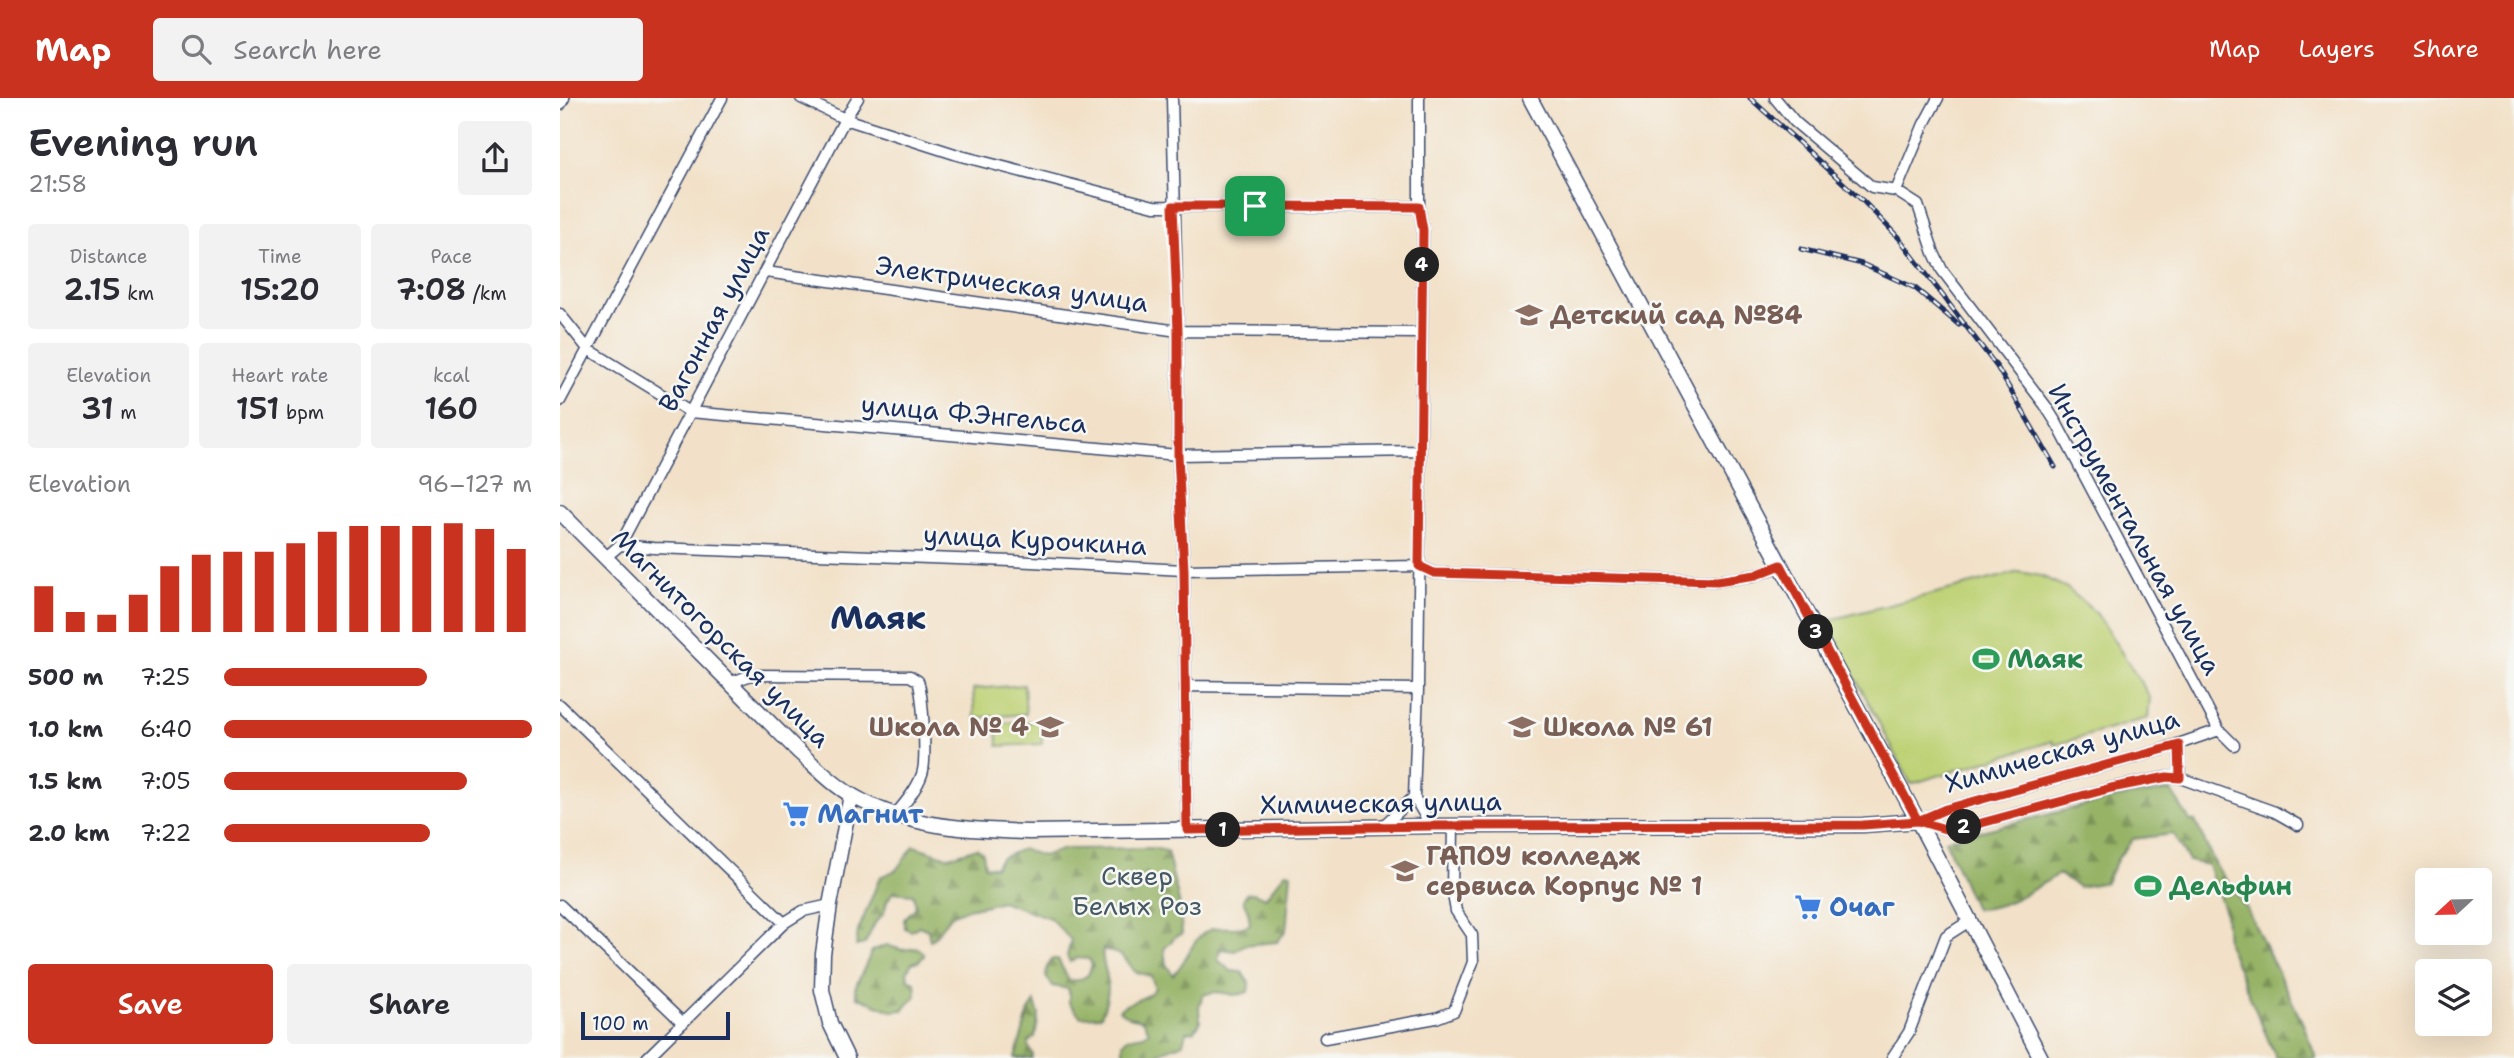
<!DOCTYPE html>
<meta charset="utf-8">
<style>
:root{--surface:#fff;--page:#f2f2f3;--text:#2b2b33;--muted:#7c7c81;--accent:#c8321e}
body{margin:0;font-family:"Shantell Sans",sans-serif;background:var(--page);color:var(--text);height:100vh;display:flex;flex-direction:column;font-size:26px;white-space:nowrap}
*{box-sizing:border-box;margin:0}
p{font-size:23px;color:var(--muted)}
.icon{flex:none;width:38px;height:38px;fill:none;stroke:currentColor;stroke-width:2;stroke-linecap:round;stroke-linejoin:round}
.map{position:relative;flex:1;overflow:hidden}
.panel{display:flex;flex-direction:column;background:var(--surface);width:560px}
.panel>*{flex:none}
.needle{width:46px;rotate:248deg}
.fabs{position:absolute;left:1855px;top:770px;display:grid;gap:14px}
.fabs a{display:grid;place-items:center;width:77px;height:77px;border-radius:7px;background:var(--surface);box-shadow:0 7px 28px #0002;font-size:35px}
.scale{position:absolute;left:21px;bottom:18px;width:149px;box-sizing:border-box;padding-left:7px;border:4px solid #1b2f5e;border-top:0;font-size:19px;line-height:24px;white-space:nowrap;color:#1b2f5e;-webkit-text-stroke:5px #f6f6f2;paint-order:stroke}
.pin{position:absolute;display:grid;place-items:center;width:60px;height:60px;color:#fff;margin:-30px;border-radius:14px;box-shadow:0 4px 10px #0006}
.km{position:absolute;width:35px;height:35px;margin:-18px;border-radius:50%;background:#222;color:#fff;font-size:19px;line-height:35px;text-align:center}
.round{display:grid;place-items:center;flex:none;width:74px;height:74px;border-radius:7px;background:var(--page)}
.headline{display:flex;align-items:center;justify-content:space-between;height:119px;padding:0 28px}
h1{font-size:38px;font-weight:600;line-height:52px}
.figures{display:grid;grid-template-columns:repeat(3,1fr);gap:10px;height:119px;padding:7px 28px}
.figures div{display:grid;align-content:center;border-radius:7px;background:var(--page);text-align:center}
.figures b{font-size:30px;font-weight:600}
.figures small{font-size:19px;font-weight:400}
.figures p{font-size:19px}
.chart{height:196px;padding:14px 28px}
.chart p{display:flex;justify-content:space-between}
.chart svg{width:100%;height:126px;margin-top:7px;stroke:var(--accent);stroke-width:6}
.primary-button{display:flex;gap:14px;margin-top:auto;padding:14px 28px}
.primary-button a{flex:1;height:80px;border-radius:7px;background:var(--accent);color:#fff;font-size:28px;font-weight:600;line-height:80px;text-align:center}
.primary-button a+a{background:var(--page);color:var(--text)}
ul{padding:0 28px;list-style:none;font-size:23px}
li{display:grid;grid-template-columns:112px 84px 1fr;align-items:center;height:52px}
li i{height:18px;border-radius:9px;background:var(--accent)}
header{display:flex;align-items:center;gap:42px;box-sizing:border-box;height:98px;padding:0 35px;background:var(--accent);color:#fff}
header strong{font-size:33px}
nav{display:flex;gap:38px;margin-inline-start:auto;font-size:24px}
.search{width:490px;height:63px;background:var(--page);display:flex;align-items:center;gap:18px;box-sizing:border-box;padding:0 24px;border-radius:7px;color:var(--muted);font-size:26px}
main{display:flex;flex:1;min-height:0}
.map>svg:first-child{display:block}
.green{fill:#bed175;stroke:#6c806a;stroke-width:2}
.forest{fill:url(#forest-firs);stroke:#587162;stroke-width:2}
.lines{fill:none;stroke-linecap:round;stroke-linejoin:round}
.street-casing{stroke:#3b4a6e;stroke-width:13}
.secondary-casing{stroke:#3b4a6e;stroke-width:17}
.street{stroke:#fff;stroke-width:10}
.secondary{stroke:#fff;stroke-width:14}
.rail-casing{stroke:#1b2f5e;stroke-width:5}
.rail{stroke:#f6f6f2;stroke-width:2.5;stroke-dasharray:8;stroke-linecap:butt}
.route-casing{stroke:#fff;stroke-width:14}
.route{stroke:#c8321e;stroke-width:9}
.labels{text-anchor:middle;stroke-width:5;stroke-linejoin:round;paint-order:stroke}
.street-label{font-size:26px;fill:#1b2f5e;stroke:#f6f6f2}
.education-label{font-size:26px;font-weight:bold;fill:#785e54;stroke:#f6f6f2;text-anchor:start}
.leisure-label{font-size:26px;font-weight:bold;fill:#27864d;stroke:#f6f6f2;text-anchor:start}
.shop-label{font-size:26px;font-weight:bold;fill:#366cbe;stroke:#f6f6f2;text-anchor:start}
.park-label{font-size:26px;fill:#445864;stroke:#f6f6f2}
.district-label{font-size:33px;font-weight:bold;fill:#1b2f5e;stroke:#f6f6f2}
</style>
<header>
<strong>Map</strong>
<div class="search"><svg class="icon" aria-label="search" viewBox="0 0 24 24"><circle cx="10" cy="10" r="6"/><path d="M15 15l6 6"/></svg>Search here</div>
<nav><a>Map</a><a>Layers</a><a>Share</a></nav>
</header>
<main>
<section class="panel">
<div class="headline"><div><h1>Evening run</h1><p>21:58</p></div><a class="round"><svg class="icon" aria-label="share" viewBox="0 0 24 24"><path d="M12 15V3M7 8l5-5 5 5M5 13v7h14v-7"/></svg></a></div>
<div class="figures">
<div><p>Distance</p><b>2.15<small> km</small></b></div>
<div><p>Time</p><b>15:20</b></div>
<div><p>Pace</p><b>7:08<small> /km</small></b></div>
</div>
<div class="figures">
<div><p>Elevation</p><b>31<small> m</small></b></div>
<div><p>Heart rate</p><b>151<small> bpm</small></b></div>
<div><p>kcal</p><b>160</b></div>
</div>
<div class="chart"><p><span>Elevation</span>96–127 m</p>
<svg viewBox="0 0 160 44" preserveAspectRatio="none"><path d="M5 44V28M15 44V37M25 44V38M35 44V31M45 44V21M55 44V17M65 44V16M75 44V16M85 44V13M95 44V9M105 44V7M115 44V7M125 44V7M135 44V6M145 44V8M155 44V15"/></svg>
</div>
<ul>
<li><b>500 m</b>7:25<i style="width:66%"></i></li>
<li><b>1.0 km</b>6:40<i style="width:100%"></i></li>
<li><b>1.5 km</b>7:05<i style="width:79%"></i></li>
<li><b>2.0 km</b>7:22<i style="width:67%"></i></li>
</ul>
<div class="primary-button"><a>Save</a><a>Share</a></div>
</section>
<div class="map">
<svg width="1954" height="960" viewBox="0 0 1954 960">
<defs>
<pattern id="forest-firs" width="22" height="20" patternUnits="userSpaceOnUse" patternTransform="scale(1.75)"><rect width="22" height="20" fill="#96b366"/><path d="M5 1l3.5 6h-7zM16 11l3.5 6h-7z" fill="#7a9257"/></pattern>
</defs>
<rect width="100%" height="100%" fill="#f6f6f2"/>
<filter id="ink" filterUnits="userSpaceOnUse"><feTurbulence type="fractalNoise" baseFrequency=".0143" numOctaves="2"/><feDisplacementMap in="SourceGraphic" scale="14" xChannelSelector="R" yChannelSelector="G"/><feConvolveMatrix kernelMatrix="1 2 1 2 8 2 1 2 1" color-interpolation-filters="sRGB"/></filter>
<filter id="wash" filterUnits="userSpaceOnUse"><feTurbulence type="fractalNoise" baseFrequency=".00686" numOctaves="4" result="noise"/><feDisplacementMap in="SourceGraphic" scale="28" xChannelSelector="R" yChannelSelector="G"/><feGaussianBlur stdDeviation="1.57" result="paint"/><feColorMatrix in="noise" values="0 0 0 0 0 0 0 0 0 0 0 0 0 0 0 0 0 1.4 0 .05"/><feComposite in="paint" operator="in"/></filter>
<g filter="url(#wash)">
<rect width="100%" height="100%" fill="#f2e1c8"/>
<!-- green -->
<path class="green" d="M1459,474L1481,478L1507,490L1537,516L1590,599L1588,620L1494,647L1493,643L1351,686L1266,523Z
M464,587L466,616L415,620L413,591Z
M481,623L482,646L438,648L437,625Z"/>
<!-- forest -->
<path class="forest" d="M1611,692L1630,723H1635L1656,768L1687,811L1744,928L1756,960H1716L1667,845L1665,814L1648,767L1629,763L1613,736L1573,741L1558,760L1546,784L1519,789L1499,776C1473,791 1447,811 1415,811L1385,742L1555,700Z
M354,748L388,759L417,750L423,755L425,768L435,769L441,760L462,751L482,758L505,751L593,750L607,753L620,808L622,836L616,838L604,851L606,866L613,877C627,864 631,842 647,833C660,826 679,834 690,826L688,813L683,802L686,796L694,795L705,800L726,774L731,775L726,833L717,844L684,847L675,853L660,851L658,862L671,873L682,874L689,885L688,894C667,902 664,889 643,897L639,909L640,925L634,933L626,934L623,945C614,950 599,952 592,960H571L563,954V945L567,940L584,937L589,933L582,922L569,919L559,912C570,901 586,903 595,890L591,878L575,874L561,857L543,851C541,863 545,867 547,879C550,892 546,905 541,918L521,919L509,905V891L493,888L486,879L487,869L492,861H498L509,883L519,882L528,877L532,867L529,861L517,860L510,864L507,858L511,842L490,820L441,803C428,808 400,811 392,817C382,825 380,836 370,843L368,832L359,828L351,833L345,830L344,821L356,809L353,796L333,794L327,803L324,815L315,825L305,846L296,848L298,833L320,779L336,772Z
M326,847L342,852L358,850L363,854L364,858L359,863L352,865L347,873L348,881L355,884L356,898L343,912L332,913L297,899L295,890L312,853Z
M475,904L479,917L475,939L469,943L468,948L473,956L472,960H455L469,913Z"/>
</g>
<g filter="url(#ink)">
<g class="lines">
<!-- street casing -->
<g class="street-casing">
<path id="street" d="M241,0L285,21L401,58L594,108L859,109
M612,0L618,233V357L624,472L627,732
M1215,0L1235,24L1312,89L1336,93L1358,107L1374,155L1382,172L1485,307L1497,326L1659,632L1674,647
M0,7L4,0
M1336,93L1364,26L1378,0
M206,174L618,233L861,235
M0,216L28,251L130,314L618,357L860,353
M0,303L162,0
M60,447L94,450L452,463L624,472L859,468L874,475L1158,483L1196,477L1221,468
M46,459L60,447L285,21L298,0
M170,585L191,577L350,578L358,583C363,597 367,663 362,676C357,691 345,705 335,717
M625,588L858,591
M0,607L224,825
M1619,647L1620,680
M854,699L858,591L863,132L859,109V0
M1358,723L1392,733L1551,690L1607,679L1620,680L1715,714L1738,727
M1358,723L1386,711L1601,652L1659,632
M822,729L854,699L871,728
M0,807L123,925
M765,940L876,920L894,913L913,864L912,837L896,813L892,791L893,728
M87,960L224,825L243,813L270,807
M1332,960L1349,934L1386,838L1411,822"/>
</g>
<!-- secondary casing -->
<g class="secondary-casing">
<path id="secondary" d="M970,0L1358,723L1481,960
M0,414L239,654C256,669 273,687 293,698C348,730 409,732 470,734L871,728L1303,727L1358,723
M287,960L270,925L262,892L263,856L270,807L291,697"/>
</g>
<!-- street -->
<use href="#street" class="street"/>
<!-- secondary -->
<use href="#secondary" class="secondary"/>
<!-- rail casing -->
<g class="rail-casing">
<path id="rail" d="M1190,0L1303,103L1339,140L1437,269L1495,369
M1241,151L1302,166L1355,190L1399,227"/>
</g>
<!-- rail -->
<use href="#rail" class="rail"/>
</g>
</g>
<g class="lines" filter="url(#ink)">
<!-- route casing -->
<g class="route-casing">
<path id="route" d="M695,108H613L618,233V357L624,472L627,732L871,728L1303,727L1358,723L1392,733L1551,690L1607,679L1620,680L1619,647L1386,711L1358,723L1221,467L1196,477L1157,483L874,475L859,468L863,132L859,109L695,108"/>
</g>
<!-- route -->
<use href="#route" class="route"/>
</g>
<!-- icons -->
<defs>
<g id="school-bare" transform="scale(2.1)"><path d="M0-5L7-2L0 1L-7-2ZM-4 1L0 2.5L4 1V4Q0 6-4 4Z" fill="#8d6e63" stroke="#f6f6f2" stroke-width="2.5" paint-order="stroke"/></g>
<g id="stadium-bare" transform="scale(2.1)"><path d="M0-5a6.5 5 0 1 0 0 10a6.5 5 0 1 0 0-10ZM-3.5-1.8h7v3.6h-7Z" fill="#2e9e5b" stroke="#f6f6f2" stroke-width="2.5" paint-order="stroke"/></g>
<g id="supermarket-bare" transform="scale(2.1)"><path d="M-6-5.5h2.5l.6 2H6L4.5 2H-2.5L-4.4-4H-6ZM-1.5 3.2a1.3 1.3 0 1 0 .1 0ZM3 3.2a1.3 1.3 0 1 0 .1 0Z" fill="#3f7fe0" stroke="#f6f6f2" stroke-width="2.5" paint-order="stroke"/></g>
<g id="university-bare" transform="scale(2.1)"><path d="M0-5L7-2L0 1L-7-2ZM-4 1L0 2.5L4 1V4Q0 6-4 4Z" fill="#8d6e63" stroke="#f6f6f2" stroke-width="2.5" paint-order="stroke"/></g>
</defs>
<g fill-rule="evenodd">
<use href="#school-bare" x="969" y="217"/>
<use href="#stadium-bare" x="1426" y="561"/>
<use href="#school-bare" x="490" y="629"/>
<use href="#school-bare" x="962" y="629"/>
<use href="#supermarket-bare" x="236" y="716"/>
<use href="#university-bare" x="845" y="773"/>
<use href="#stadium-bare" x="1588" y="788"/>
<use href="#supermarket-bare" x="1248" y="809"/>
</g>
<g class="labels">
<!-- street labels -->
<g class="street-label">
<text transform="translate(452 186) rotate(8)" y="9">Электрическая улица</text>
<text transform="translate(154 221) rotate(-62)" y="9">Вагонная улица</text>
<text transform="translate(414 316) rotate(5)" y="9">улица Ф.Энгельса</text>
<text transform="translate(1575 431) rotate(61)" y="9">Инструментальная улица</text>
<text transform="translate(475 442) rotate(3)" y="9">улица Курочкина</text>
<text transform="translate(161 540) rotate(45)" y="9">Магнитогорская улица</text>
<text transform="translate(1502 653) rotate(-16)" y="9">Химическая улица</text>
<text transform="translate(821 705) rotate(-1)" y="9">Химическая улица</text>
</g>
<!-- education labels -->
<g class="education-label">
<text x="990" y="226">Детский сад №84</text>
<text x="469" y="638" text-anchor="end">Школа № 4</text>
<text x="983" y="638">Школа № 61</text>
<text x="866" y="767">ГАПОУ колледж<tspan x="866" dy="30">сервиса Корпус № 1</tspan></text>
</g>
<!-- leisure labels -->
<g class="leisure-label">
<text x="1447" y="570">Маяк</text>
<text x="1609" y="797">Дельфин</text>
</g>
<!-- shop labels -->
<g class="shop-label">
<text x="257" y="725">Магнит</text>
<text x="1269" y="818">Очаг</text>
</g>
<!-- park labels -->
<g class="park-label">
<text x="577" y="787">Сквер<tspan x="577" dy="30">Белых Роз</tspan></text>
</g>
<!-- district labels -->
<g class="district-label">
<text x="318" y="531">Маяк</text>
</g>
</g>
</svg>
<div class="fabs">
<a><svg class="needle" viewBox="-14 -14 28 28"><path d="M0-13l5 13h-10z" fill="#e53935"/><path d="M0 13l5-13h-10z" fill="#7c7c81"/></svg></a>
<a><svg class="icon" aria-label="layers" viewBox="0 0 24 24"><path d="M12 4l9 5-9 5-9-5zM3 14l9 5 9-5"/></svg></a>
</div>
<div class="scale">100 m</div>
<div class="pin" style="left:695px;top:108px;background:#1e9e55"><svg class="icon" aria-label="arrive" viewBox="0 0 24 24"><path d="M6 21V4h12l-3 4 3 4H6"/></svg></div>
<b class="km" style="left:663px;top:732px">1</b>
<b class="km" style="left:1404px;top:729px">2</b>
<b class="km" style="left:1256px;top:534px">3</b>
<b class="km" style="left:862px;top:167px">4</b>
</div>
</main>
